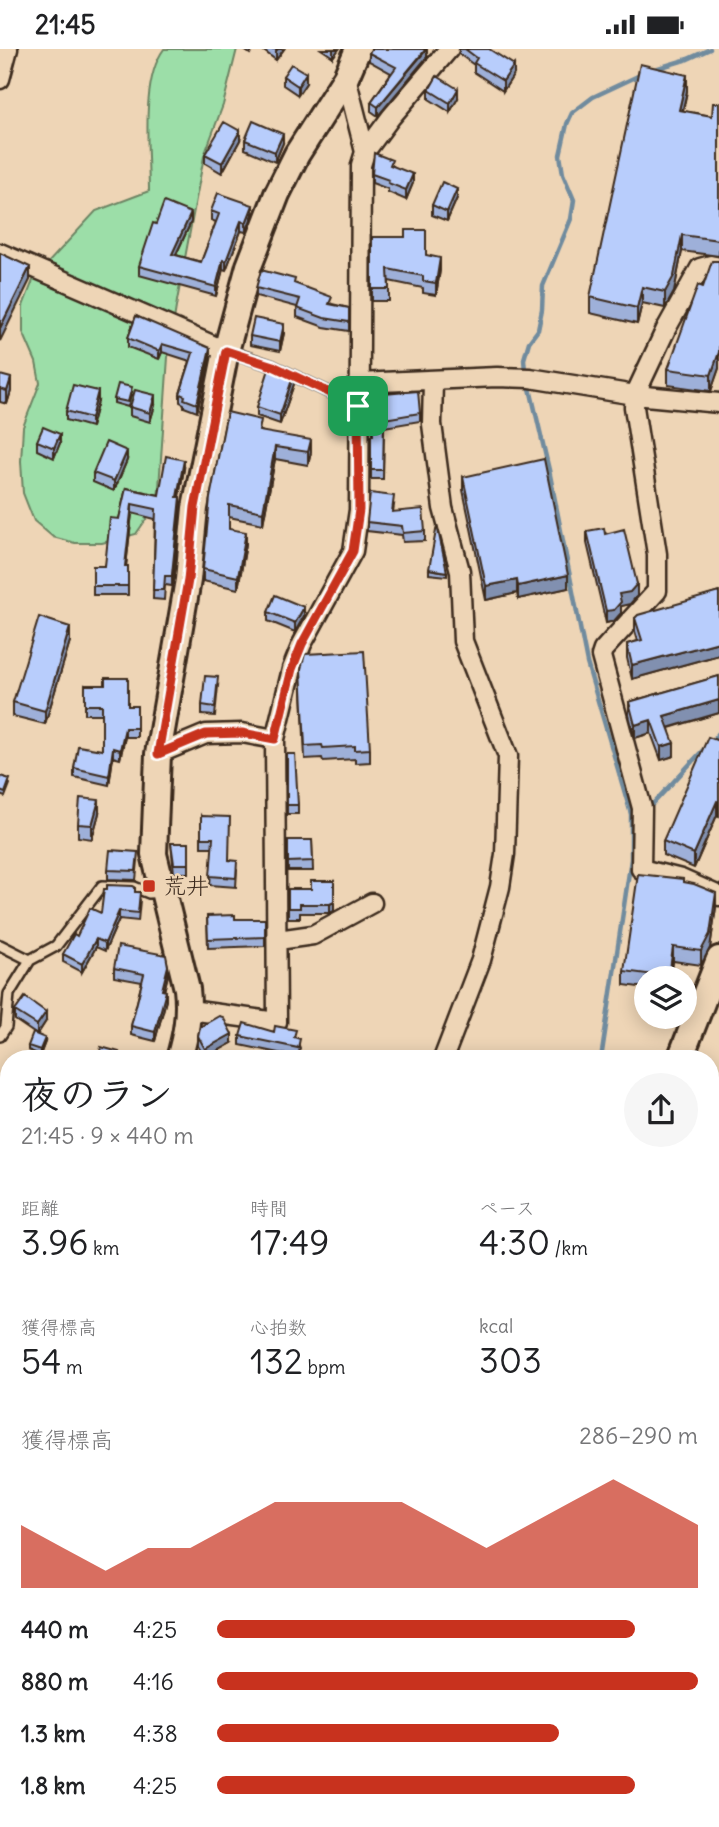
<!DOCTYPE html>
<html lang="ja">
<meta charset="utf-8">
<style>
:root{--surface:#fff;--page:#f6f6f6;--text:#202124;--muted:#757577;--accent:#c8321e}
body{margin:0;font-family:Delius,"Klee One",sans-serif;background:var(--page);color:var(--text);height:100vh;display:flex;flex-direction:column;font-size:26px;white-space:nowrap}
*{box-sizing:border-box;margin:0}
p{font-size:23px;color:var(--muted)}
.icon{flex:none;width:38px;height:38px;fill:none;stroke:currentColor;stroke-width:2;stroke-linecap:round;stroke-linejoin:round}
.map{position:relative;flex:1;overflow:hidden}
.details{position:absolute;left:0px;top:1001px;width:719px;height:777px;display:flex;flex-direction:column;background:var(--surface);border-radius:28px 28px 0 0;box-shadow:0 4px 18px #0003}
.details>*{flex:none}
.controls{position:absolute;left:634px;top:917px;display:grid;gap:14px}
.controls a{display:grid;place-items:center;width:63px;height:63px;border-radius:50%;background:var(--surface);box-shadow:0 4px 18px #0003;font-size:35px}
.pin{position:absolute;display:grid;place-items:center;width:60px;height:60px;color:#fff;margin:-30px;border-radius:14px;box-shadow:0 4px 10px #0006}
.round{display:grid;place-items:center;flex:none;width:74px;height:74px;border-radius:37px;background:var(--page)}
.overview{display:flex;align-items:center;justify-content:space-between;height:119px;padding:0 21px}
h1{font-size:38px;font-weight:600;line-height:52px}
.figures{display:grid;grid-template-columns:repeat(3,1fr);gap:10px;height:119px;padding:7px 21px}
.figures div{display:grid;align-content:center}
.figures b{font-size:35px;font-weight:600}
.figures small{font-size:19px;font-weight:400}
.figures p{font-size:19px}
.chart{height:196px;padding:14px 21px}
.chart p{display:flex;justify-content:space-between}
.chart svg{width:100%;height:126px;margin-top:7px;fill:var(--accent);opacity:.7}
ul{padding:0 21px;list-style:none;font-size:23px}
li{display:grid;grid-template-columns:112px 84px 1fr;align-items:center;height:52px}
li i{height:18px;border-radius:9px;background:var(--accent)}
.status{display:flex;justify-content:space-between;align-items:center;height:49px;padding:0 35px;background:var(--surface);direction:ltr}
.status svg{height:19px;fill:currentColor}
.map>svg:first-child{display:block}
.green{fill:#9cdea8;stroke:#6c8463;stroke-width:2}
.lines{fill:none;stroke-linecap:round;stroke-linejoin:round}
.stream{stroke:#708b9e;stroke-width:4.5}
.lane-casing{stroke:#3b2a1e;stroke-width:14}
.street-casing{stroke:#3b2a1e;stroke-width:23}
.secondary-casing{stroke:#3b2a1e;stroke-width:30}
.lane{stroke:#eed5b6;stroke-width:9}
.street{stroke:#eed5b6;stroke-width:18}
.secondary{stroke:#eed5b6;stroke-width:24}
.wall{fill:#9eb0d9;stroke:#3b2a1e;stroke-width:2}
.shaded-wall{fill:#8190b0;stroke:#3b2a1e;stroke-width:2}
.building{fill:#b8cdfc;stroke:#3b2a1e;stroke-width:2}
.route-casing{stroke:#fff;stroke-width:14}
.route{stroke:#c8321e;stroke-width:9}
.poi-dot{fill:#c8321e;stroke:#eed5b6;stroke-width:2.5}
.labels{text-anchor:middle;stroke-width:5;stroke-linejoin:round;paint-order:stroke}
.poi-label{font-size:23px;fill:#3b2a1e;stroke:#eed5b6;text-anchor:start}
</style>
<div class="status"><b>21:45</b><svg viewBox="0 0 49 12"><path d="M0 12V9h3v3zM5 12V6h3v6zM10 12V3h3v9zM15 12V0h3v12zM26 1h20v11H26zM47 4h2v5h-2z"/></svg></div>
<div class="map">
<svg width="719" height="1778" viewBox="0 0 719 1778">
<rect width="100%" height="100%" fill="#eed5b6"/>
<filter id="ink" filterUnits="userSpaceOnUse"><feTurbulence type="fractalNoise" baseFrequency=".0143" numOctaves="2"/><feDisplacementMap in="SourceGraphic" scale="14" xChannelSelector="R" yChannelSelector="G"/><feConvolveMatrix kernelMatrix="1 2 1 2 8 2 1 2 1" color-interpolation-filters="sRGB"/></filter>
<g filter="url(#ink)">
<!-- green -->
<path class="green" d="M164,0H237L223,56L204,107L177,252L168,308L158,453L136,485L102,494H75L53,488L34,472L23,444L21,412L23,378L40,334L36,313L23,283V257L34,229L96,162L149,142C149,103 140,32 164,0Z
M497,1769H593L585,1772L578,1778H497Z"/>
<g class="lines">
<!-- stream -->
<path class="stream" d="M655,20L688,10L710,0
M525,323L524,310L529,293L538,281L542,261L543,237L571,170L574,151L563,125L560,106L567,75L572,64L593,48L640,26
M529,335L549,421L587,614L631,765V810L601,1010
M710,694L719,684
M648,760L704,700
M344,1778L346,1769"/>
<!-- lane casing -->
<g class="lane-casing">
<path id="lane" d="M228,302L273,317L358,357
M0,896L30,911L56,897L102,837L134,838L149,844L160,843
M0,987L6,978L9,945L30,911
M0,1413L9,1417"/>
</g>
<!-- street casing -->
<g class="street-casing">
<path id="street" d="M0,30L8,0
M365,103L391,68L449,0
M0,204L226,302
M719,218L711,216L700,219L666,280L635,346L634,358L657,505V542L603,601L601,607L642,759L641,820L681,830L719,847
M433,332L432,375L443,459L460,522L463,592L508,707L505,805L500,838L481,911L443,1010
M358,334L497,328L530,329L635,346L719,354
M158,705L206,685L242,684L275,690
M278,891L313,886L372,854
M190,961L277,973L275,690L292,620L302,595L353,502L359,461L361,116L365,103L346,28
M0,1047L9,1051
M0,1168L9,1170
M710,1218L719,1220
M710,1497L719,1492
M173,1778L176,1769"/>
</g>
<!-- secondary casing -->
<g class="secondary-casing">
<path id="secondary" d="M179,1010C186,986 190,965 187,940L154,805L158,705L188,531L195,459L226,302L249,217L277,145L297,105L346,28L358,0
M680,1010L719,910
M0,1517L9,1491
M399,1778L405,1769"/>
</g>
<!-- lane -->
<use href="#lane" class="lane"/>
<!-- street -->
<use href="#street" class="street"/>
<!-- secondary -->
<use href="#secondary" class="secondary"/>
</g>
<!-- wall -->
<path class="wall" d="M243,0H253L250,5Z
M261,0H284L276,11Z
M321,0H339L333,8Z
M459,0H489L514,25L503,42L474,23V16L459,5Z
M369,4L427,8L378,67L371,62V53L391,24L369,12Z
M283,27L306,34L298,46L283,36Z
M429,41L458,49L450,63L429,50Z
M687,42L683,62L712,67L719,54V207L682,202L674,243L665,259L642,254L637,275L590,264V248Z
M240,91L222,124L205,114V105Z
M245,91L283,94L275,113L245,100Z
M392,116L413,134L406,151L388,143V140L372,134V125Z
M457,149L447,172L432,166V156Z
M211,162L253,165L246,183L241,182L226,221L223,220L216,247L139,226V217L191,173L176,206L201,213L216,173L211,171Z
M372,188L426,206L440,221L436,246L423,244V239L389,232V252H372Z
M719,212V319L711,342L668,336V320L703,238Z
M295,235L332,255L349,259V282L324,278L297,268V258L256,247V239Z
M136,267L210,307L197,363L184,358V355L180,353V345L190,312L162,303L159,310L128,298V289Z
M284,284L280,302L250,296V287Z
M0,326L11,342L7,355L0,353Z
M294,335L280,375L257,367V358Z
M132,343L128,358L114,354V350Z
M385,345L420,364V372L384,378L383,430H371V386H373Z
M98,352L91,378L66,371V362Z
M155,356L150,373L130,367V358Z
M261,382L311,403L308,416L275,410L263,475L229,468V480L246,495L238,540L203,532V520L210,449Z
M37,392L60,394L54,409L37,401Z
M127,411L114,442L93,433V424Z
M184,420L179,448L180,457L172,534V537L165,536L164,551L153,550L155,470L132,464L126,517H128V546H93V517H105L119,470L126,439L159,446Z
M463,428L568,539L518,550L517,544L486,551L463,441Z
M394,456L393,463L425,482V492L403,493L402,486L367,482V473Z
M587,482L605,485L637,547L630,555L621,557V564L614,572L606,574L587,494Z
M429,520L447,523V527L429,525Z
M719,543V606L632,630L627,609V595L638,592L635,582V569Z
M268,563L304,567L295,583L268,572Z
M70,592L45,675L13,667V653Z
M301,620L370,700V713L355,714V710L323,712L322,709L305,710Z
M719,627V664L669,679L674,707L661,711L651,684L635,689L629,666V653Z
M85,636L128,657H137V688H125L120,710L113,708L109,736L74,728V719L102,701V665H85Z
M218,637L215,667L202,666V656Z
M719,692V767L717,766L694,819L663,806V792Z
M287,705L298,756V765H287Z
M0,727L10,735L5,748L0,746Z
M99,764L92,790L78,788V775Z
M201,767L229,811L237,821L236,838L210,836L213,798H201Z
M288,791H312L313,822H288Z
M171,794H189V824H174Z
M138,812L136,831L108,830V821Z
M334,832V862L330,864H300V869H288V840H311Z
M683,833L716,858L710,899L701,916L673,912L671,929H646V939L624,936V922Z
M135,843L140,851L138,872L119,870L105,902L96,898L82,923L63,913V905L77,887L101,864Z
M207,867L235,870H265V897L208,899Z
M114,919L168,926L164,942L166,951L155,992L131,986V977L142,933L114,928Z
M15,962L46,972L37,986L15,971Z
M198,987L232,994L205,1009L198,997Z
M240,987L296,989L300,999L298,1008L240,996Z
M45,993L40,1006L28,1001V997Z
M0,1051V1055L9,1057V1084L0,1082Z
M9,1281V1303L6,1302V1289Z
M9,1520V1558L2,1556V1548Z
M710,1523L719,1526V1636L710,1633V1572L712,1566L710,1565Z
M9,1664V1682L6,1681V1670Z"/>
<!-- shaded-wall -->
<path class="shaded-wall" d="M278,0H284L276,11V2Z
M333,0H339L333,8Z
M427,0V8L378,67V58Z
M514,16V25L503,42V32Z
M306,24V34L298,46V37Z
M687,26V42L679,77V61Z
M458,40V49L450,63V54Z
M240,82V91L222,124V114Z
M283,85V94L275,113V103Z
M413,125V134L406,151V141Z
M457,140V149L447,172V163Z
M253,156V165L246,183V174Z
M191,164V173L172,214V205Z
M241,172V182L226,221V212Z
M682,186V202L674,243L665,259V243Z
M440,209V221L436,246V234Z
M223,211V220L216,247V238Z
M30,218V231L0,292V279Z
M642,238V254L637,275V259Z
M284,275V284L280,302V293Z
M162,295V303L159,310V302Z
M210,299V307L197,363V355Z
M719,303V319L711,342V326Z
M294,325V335L280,375V366Z
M11,329V342L7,355V342Z
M98,342V352L91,378V369Z
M155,346V356L150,373V364Z
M60,385V394L54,409V399Z
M311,391V403L308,416V403Z
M275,398V410L263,475V463Z
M127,402V411L114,442V432Z
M184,411V420L177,457V448Z
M180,448V457L172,537V527Z
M132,455V464L125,526V517Z
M246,483V495L238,540V528Z
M568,526V539L518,550V537Z
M517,531V544L486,551V537Z
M637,535V547L630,555L621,557V564L614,572L606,574V562L619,545Z
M304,558V567L295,583V574Z
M70,578V592L45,675V662Z
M719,593V606L632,630V616Z
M719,651V664L664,680V667Z
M651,671V684L635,689V676Z
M125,679V688L120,710V701Z
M674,694V707L661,711V698Z
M113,699V708L109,736V727Z
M99,751V764L92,790V776Z
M717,752V766L694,819V805Z
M716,844V858L710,899L701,916V902Z
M334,853V862L330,864V855Z
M119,862V870L105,902V894Z
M96,890V898L82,923V915Z
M673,898V912L671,929H669Z
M168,917V926L162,950V941Z
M166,942V951L155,992V983Z
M46,963V972L37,986V976Z
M232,985V994L205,1009V1000Z
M45,989V993L40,1006V1001Z
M4,1176V1185L0,1198V1189Z
M9,1640V1649L0,1682V1673Z
M9,1768V1769H13L8,1778H3Z
M78,1769H83L78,1778H74Z
M385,1769H387L386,1778H380Z"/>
<!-- building -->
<path class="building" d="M371,0H426L378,58L371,53L396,18L369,4Z
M465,0H489L514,16L503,32L474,14L477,9Z
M291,15L306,24L298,37L283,27Z
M640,15L687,26L679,61L712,67L713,54H719V191L682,186L674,227L665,243L642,238L637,259L590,248Z
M437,27L458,40L450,54L429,41Z
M253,72L283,85L275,103L245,91Z
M224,73L240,82L222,114L205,105Z
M374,104L392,111L390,116L413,125L406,141L388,134L389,131L372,125Z
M442,133L457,140L447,163L432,156Z
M218,144L253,156L246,174L241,172L226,212L223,211L216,238L139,217L153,174L156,175L164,153L191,164L172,205L201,213L219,165L211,162Z
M405,181H426V206L440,209L436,234L423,232V227L388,220L389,240H372V188H405Z
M0,204L30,218L0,279Z
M712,212H719V303L711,326L668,320L698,236L703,238Z
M261,221L295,230L294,234L332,248L329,255L349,259V273L324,269L297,259L300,250L256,239Z
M136,267L210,299L197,355L184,350L185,347L180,345L193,304L162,295L159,302L128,289Z
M254,269L284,275L280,293L250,287Z
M270,317L294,325L280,366L257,358Z
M0,326L11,329L7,342L0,340Z
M118,335L132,338L128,353L114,350Z
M73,336L98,342L91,369L66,362Z
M384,336L385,345L418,342L420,364L384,370L383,421H371V386H373L371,337Z
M135,341L155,346L150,364L130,358Z
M227,363L261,371L259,382L311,391L308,403L275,398L263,463L229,456V480L246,483L238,528L203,520L210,449Z
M43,378L60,385L54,399L37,392Z
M106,393L127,402L114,432L93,424Z
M166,407L184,411L177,448H180L172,525V527H165L164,541H153L156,460L132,455L125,517H128V537H93V517H105L110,469L119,470L126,439L159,446Z
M544,410L568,526L518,537L517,531L486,537L463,428Z
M370,444L394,447L392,463L423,460L425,482L403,484L402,477L367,473Z
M437,476L447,523L429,520Z
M604,479L605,485L624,480L637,535L630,543L619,545L621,553L614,561L606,562L587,482Z
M719,543V593L632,616L627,595L642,591L635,569L638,566Z
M275,546L304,558L295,574L268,563Z
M39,568L70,578L45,662L13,653Z
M364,602L370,700L355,701V697L323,699L322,696L305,697L301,620L305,605Z
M205,627L218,628L215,658L202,656Z
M719,627V651L664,667L674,694L661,698L651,671L635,676L629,653Z
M105,629H128V657H137V679H125L120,701L113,699L109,727L74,719L78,697L102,701V656H85V636H105Z
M708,688L719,692V753L717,752L694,805L663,792Z
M287,705H295L298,756H287Z
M0,727L10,730L5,744L0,742Z
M80,749L99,751L92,776L78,775Z
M201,767L230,768L229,811L237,812L236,829L210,827L213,789H201Z
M288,791H312L313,812L288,813Z
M171,794H189V815H174Z
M110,801L138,803L136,822L108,821Z
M638,825L683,830V833L694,835L716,844L710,885L701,902L673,898L669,928L624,922Z
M311,832H334V853L330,855H300V859H288V840H311Z
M107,836L133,837L135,838V843H140L138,864L119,862L105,894L96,890L82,915L63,905L74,885L77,887L90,859L101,864L104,840H107Z
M235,866V870H265V888L208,890L207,867Z
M118,897L166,906L168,917L162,941L166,942L155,983L131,977L144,925L114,919Z
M25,948L46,963L37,976L15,962Z
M219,967L223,968L232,985L205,1000L198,987L200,978Z
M244,974L274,983L275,977L296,981L294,988L300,990L298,999L240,987Z
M33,984L45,989L40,1001L28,997Z
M101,998L119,1003L117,1010H86L88,1003L99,1007Z
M0,1055L9,1057V1076L0,1074Z
M0,1175L4,1176L0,1189Z
M9,1520V1550L2,1548Z
M710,1523L719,1526V1622L710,1619V1572L717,1554L710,1551Z
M0,1601L9,1603V1640L0,1673Z
M8,1731L9,1732V1768L3,1778H1L0,1777V1733L5,1736Z
M37,1769H78L74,1778H33Z
M357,1769H385L380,1778H352Z
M433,1769H475L492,1777L496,1769L515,1778H431L429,1777Z"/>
</g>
<g class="lines" filter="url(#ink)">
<!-- route casing -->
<g class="route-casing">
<path id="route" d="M226,302L273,317L358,357L359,461L353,502L302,595L292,620L275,690L242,684L206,685L158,705L188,531L195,458Z"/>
</g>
<!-- route -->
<use href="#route" class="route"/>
</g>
<!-- markers -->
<rect class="poi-dot" x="142" y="830" width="14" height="14" rx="3.5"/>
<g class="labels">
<!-- poi labels -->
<g class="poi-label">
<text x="163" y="845">荒井</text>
</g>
</g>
</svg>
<div class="controls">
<a><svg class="icon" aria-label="layers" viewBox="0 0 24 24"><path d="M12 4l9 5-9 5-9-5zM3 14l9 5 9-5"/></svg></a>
</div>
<div class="pin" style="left:358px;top:357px;background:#1e9e55"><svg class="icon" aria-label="arrive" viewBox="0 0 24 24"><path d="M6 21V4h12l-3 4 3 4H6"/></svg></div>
<section class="details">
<div class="overview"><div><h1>夜のラン</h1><p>21:45 · 9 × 440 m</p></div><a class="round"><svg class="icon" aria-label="share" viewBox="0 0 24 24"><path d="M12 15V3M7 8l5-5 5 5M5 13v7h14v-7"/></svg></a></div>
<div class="figures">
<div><p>距離</p><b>3.96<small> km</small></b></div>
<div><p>時間</p><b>17:49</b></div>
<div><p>ペース</p><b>4:30<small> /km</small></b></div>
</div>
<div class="figures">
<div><p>獲得標高</p><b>54<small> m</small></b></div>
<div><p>心拍数</p><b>132<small> bpm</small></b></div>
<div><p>kcal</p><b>303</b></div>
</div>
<div class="chart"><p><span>獲得標高</span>286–290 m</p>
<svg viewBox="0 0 160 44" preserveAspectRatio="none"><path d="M0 44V22L10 30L20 38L30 30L40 30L50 22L60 14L70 14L80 14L90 14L100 22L110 30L120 22L130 14L140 6L150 14L160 22V44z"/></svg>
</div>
<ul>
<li><b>440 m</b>4:25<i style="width:87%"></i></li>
<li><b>880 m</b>4:16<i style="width:100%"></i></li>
<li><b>1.3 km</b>4:38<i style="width:71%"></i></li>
<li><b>1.8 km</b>4:25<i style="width:87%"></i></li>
</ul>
</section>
</div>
